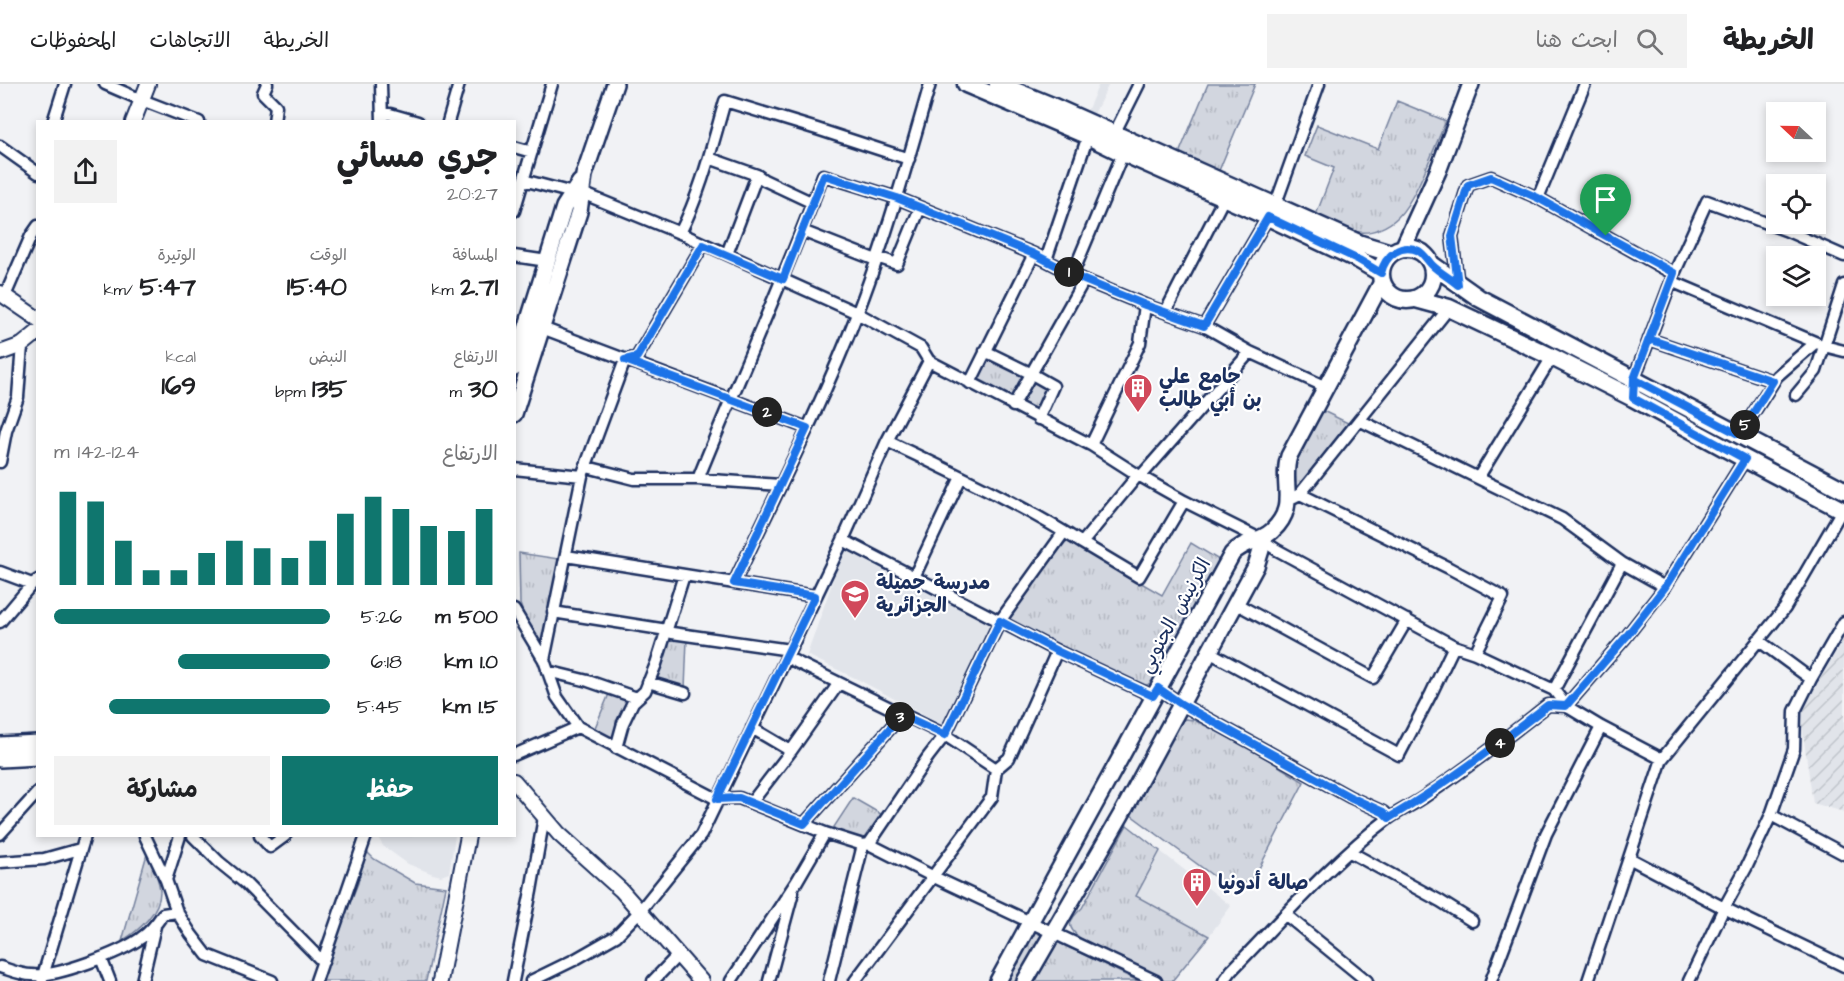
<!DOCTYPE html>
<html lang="ar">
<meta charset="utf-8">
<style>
:root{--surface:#fff;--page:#f2f2f2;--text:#202124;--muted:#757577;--line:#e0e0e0;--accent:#0f766e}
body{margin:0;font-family:"Architects Daughter","Playpen Sans Arabic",sans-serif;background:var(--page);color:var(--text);direction:rtl;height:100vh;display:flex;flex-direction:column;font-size:22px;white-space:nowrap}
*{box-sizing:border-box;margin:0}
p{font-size:20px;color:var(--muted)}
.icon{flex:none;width:33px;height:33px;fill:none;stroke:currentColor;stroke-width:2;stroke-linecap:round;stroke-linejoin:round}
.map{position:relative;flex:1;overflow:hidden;direction:ltr}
.panel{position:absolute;left:36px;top:36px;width:480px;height:717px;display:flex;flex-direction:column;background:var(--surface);border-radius:0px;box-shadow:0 3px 9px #0003;direction:rtl}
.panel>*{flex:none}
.needle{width:39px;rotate:292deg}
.controls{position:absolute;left:1766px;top:18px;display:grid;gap:12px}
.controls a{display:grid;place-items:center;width:60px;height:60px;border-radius:0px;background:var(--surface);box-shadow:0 3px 9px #0003;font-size:30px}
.pin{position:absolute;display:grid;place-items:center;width:51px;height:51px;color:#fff;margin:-62px -26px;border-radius:50% 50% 50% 0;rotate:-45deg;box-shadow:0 0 6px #0007}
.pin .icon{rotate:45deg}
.km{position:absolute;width:30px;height:30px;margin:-15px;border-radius:50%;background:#222;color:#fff;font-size:16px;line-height:30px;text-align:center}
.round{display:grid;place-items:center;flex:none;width:63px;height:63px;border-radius:0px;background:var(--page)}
.summary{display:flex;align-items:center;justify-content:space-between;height:102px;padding:0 18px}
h1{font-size:33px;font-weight:700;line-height:45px}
.metrics{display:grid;grid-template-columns:repeat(3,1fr);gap:9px;height:102px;padding:6px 18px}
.metrics div{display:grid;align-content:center}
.metrics b{font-size:26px;font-weight:700}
.metrics small{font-size:16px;font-weight:400}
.metrics p{font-size:16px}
.chart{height:168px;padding:12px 18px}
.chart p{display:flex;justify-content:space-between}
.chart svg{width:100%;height:108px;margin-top:6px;stroke:var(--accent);stroke-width:6}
.primary-button{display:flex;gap:12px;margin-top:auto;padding:12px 18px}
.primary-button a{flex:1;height:69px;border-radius:0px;background:var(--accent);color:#fff;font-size:24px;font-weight:700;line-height:69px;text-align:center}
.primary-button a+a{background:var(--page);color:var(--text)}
ul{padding:0 18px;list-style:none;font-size:20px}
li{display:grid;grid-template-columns:96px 72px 1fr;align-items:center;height:45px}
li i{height:15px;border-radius:8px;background:var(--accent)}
header{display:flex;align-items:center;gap:36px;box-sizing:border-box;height:84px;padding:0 30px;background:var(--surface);border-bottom:2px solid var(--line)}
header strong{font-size:28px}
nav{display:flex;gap:33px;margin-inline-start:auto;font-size:21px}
.search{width:420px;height:54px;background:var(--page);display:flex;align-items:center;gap:15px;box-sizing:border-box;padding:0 21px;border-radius:0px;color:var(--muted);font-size:22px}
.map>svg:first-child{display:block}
.built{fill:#e1e4ea}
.industrial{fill:url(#industrial-furrows)}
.park{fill:url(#park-tufts);stroke:#76829e;stroke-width:1.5}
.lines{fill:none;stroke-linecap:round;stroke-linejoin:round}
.minor-casing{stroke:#1b2f5e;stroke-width:15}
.tertiary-casing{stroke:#1b2f5e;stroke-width:18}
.secondary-casing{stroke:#1b2f5e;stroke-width:20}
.primary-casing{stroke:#1b2f5e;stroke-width:21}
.minor{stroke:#fff;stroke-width:10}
.tertiary{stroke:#fff;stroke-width:14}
.secondary{stroke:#fff;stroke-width:15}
.primary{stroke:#fff;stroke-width:16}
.route-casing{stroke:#fff;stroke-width:12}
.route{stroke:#1a73e8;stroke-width:8}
.labels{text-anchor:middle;stroke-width:4.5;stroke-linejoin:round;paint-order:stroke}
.poi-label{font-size:20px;font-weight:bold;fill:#1b2f5e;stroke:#fff;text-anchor:start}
.street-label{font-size:20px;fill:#1b2f5e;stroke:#fff}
</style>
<header>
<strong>الخريطة</strong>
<div class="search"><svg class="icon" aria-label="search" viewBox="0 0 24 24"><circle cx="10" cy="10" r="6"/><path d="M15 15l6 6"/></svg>ابحث هنا</div>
<nav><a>الخريطة</a><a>الاتجاهات</a><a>المحفوظات</a></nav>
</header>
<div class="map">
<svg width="1844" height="897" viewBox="0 0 1844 897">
<defs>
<pattern id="industrial-furrows" width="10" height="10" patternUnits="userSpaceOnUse" patternTransform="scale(1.5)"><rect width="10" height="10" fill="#e1e4ea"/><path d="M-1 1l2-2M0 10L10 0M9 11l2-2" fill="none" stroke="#c0c4cb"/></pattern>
<pattern id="park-tufts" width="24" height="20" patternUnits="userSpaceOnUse" patternTransform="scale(1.5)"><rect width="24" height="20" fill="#d2d6df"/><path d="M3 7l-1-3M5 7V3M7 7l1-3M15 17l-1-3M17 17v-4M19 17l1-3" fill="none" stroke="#b4b8c2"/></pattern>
</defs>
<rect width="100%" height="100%" fill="#f1f2f5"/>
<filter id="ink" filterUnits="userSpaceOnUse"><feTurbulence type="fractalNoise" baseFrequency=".0167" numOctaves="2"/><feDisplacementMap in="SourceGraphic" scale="12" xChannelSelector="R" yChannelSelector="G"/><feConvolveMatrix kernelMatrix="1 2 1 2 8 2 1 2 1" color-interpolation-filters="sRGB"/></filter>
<g filter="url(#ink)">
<!-- built -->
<path class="built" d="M1099,0H1109L1094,30L1087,27Z
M844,465L908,500L993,540L943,641L861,597L807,571Z
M379,752H455L449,789L441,792L433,790L408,780L383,762L379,755Z
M1160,767L1231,822L1209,852L1135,812Z"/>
<!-- industrial -->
<path class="industrial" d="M1844,555V728L1813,719L1800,629Z"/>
<!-- park -->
<path class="park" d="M1208,0H1255L1218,89L1178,72Z
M1397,17L1446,37C1434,63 1417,114 1398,133C1389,142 1372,150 1359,148C1345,147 1329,137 1316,131L1334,84L1305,72L1317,41L1378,65Z
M987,271L1026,291L1013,316L974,296Z
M1032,295L1051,305L1039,329L1020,320Z
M1323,327L1348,339L1296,405L1295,382L1298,371Z
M1067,456L1162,511L1191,459L1219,476L1154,596L1147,601H1140L1006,534Z
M519,469L559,475L541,563L526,537L520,520Z
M670,553L687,555L685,605L654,594Z
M609,610L630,618L612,657L594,646Z
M1185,635L1194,636L1248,663L1304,698L1255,792L1242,801L1227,802L1131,731L1181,638Z
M853,714L881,730L862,757L832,746Z
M1127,741L1160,767L1136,812L1209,852L1172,897H1164L1080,854C1065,842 1069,836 1082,824Z
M365,766L374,775L415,799L446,803L426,897H319L358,799Z
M147,770C152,781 159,794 160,806C161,828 138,847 122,857Z
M1033,846L1138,897H1007Z"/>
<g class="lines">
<!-- minor casing -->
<g class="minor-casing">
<path id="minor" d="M105,0L142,16L199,38
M267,0L263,9L276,22L274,38
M381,0L382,38
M382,30H390L418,38
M53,38L65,0
M448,38L459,0
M1114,50L1139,0
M0,62L38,89
M514,63L532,68
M709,74L757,91
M523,96L573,109
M582,109L680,149L857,229L921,264L929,277L1091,361L1138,391L1184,417L1260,455L1277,466L1454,562L1475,569L1554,606L1566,622L1601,643L1662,675
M1538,114L1585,0
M1275,122L1319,0
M514,127L552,0
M802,147L876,176
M680,149C701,108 712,62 725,17L817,45L909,75
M727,170L757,91L764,96L813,119
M514,172L547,177
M877,173L897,180L920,124
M1046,176L1088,52
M1073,189L1123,69
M1671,197L1824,262L1844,267
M1458,201L1452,152L1468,101L1491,93L1538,114L1674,190
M5,212L31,152L38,142
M1166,227L1224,114
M1204,242L1268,133
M542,244L807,344
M1649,255L1773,297
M985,267L1030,289L1053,302L1038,335
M970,299L1034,170
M1633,299L1634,295L1674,190L1707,117L1785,146L1844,172
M1796,311L1816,287L1844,201
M1013,322L1084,196
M1359,336L1562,435L1622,479L1665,503
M1738,350L1747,339L1777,292L1815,259
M887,357C953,389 1021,420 1082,459
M1091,361L1140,259L1145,221
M0,378L6,347L18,313L22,261
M587,383L634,395H698L780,401
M514,385L582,392
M1138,391L1082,459L1139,493L1184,417
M1141,392L1250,268
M1478,394L1552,273
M698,395C739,293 785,194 823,91L897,114L1034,170L1084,196L1145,221L1204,242L1250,268L1326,303
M1300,410L1449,484L1503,513L1475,569
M1294,413L1300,410L1449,224
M843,456L1057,567L1153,612
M566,472L815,512
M0,488L32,500
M914,493L961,393
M734,499C776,410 821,322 857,230C886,155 908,77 930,0
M1235,519L1373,594L1407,536
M514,526L544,576L557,613L578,643L717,715L739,714L825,749L863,761L869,760L934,793L1156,897
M553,528L667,546L672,549L790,566
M0,538L32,500L38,496
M1758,556L1811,595
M1209,568L1399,671L1431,610L1454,562
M786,573L945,651L996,685L992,713L855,897
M544,576L582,392L625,276L637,273L703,161
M547,587L588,597L637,614
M648,598L685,609
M1158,604L1181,620L1350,713L1383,728L1389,734
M1554,606L1622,479
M616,664L623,639L633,618L645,607L656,580L684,491
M791,667L839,599
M514,671L578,643
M996,685L1009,674L1057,567
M751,719L791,667L752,644
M1771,731L1844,770
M804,740L902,631
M0,750L38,708
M145,752L166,796L177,828L191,850L207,871L272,897
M193,752L219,778L245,799L323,878
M260,752L270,763L285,752
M869,760L928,673L945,651L1000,537L1064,448
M1350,768L1440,817L1472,837
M1629,774L1724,824L1844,882
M0,778L44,775L80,765
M166,796L180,752
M1286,831L1367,897
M101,874L110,897
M0,883C10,886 21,891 32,891C57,893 120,869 141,854C150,848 157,839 163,830L177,828
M42,895L85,752
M142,897L155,842
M316,897L366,752
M513,897L531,807L544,733
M531,897L574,876L616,852L640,827L701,751L843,456L887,357L929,277
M653,897L678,871
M731,897L797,797L825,749
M769,897L793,808
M829,897L863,761
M1224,897L1231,887C1280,837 1332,777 1388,735C1400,726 1415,720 1427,711C1469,683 1508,652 1548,621L1566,622L1626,553L1665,503L1745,375
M1491,897L1546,750L1601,643
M1588,897L1662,675L1785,524L1842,426
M1689,897L1724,824L1746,784L1771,731L1794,665L1795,627L1811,595L1844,538"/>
</g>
<!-- tertiary casing -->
<g class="tertiary-casing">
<path id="tertiary" d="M133,38L148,0
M0,209L38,235
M0,269L22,261L38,248
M514,697L559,750L621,806L701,897
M440,897L468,752"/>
</g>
<!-- secondary casing -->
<g class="secondary-casing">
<path id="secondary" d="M1403,164L1438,87L1471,0
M514,284L564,123L580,98
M514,330L579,128L584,91L615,0
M0,661L38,659
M0,675L38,673
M998,897L1232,470C1243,457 1260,458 1272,447C1299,422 1280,400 1289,372L1382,198
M1025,897L1121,731L1256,482L1261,466L1260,455"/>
</g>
<!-- primary casing -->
<g class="primary-casing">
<path id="primary" d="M966,0L1088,52L1123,69L1268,133L1359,176L1381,189
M998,0L1052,22L1361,160L1391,169
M1381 190a26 26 0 1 1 52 0a26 26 0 1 1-52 0Z
M1431,180L1479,214L1844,406
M1416,215L1449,224L1552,273L1633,314L1745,375L1844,427"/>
</g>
<!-- minor -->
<use href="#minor" class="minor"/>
<!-- tertiary -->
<use href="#tertiary" class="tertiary"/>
<!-- secondary -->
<use href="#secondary" class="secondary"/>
<!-- primary -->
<use href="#primary" class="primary"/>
</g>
</g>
<g class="lines" filter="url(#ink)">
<!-- route casing -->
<g class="route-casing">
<path id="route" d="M1606,152L1538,114L1491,93L1468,101L1452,152L1458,201C1450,194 1439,188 1432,181C1427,176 1425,171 1419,167C1401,158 1385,172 1381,189L1359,176L1268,133L1204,242L1145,221L1084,196L1034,170L897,114L824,91L783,195L703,161L637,273L625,276L807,344L734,499L815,512L717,715L739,714L804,740L902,631L945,651L1000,537L1057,567L1153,612L1158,604L1181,620L1350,713L1383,728L1389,734C1445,701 1497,661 1548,621L1566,622L1626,553L1665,503L1745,375L1633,314L1634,295L1649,255L1773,297L1747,339L1738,350L1634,295L1674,189L1606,152"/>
</g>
<!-- route -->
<use href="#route" class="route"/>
</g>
<!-- icons -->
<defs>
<g id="building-pin" transform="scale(1.5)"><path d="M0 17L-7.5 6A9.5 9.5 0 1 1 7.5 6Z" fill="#d1495b" stroke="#fff"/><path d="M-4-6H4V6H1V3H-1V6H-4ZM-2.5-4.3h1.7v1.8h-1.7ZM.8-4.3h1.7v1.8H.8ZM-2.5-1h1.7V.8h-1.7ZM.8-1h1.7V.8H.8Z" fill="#fff"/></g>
<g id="school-pin" transform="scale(1.5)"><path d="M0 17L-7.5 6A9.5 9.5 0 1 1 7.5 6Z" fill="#d1495b" stroke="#fff"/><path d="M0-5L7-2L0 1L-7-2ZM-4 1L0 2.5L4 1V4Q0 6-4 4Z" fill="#fff"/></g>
</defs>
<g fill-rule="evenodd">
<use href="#building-pin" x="1138" y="304"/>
<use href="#school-pin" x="855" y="510"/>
<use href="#building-pin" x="1197" y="798"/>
</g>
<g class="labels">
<!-- poi labels -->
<g class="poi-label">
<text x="1159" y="299">جامع علي<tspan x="1159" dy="23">بن أبي طالب</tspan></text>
<text x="876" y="505">مدرسة جميلة<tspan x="876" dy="23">الجزائرية</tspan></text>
<text x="1218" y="805">صالة أدونيا</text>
</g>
<!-- street labels -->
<g class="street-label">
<text transform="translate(1174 531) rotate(-61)" y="7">الكرنيش الجنوبي</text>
</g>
</g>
</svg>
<div class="controls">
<a><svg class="needle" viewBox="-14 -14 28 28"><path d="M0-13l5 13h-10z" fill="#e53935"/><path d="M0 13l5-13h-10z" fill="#757577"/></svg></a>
<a><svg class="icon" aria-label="locate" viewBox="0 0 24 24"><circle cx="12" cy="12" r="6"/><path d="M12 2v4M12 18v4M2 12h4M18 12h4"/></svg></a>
<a><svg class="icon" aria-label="layers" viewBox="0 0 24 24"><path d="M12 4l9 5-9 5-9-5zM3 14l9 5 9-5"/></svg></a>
</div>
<div class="pin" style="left:1606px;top:152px;background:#1e9e55"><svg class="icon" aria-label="arrive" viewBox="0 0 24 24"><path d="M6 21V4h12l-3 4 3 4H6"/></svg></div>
<b class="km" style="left:1069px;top:188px">1</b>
<b class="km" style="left:767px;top:328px">2</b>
<b class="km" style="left:900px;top:633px">3</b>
<b class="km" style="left:1500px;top:659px">4</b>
<b class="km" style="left:1745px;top:341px">5</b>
<section class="panel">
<div class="summary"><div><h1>جري مسائي</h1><p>20:27</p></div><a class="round"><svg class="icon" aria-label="share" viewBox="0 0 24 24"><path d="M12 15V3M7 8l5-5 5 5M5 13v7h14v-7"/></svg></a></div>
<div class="metrics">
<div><p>المسافة</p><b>2.71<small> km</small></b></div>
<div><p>الوقت</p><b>15:40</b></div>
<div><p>الوتيرة</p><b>5:47<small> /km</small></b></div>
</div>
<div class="metrics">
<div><p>الارتفاع</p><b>30<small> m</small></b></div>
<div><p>النبض</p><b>135<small> bpm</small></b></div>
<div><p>kcal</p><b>169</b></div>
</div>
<div class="chart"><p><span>الارتفاع</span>124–142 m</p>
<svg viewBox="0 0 160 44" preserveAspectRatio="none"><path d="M5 44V6M15 44V10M25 44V26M35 44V38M45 44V38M55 44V31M65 44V26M75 44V29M85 44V33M95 44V26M105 44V15M115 44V8M125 44V13M135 44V20M145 44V22M155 44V13"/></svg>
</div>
<ul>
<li><b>500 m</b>5:26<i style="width:100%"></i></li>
<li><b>1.0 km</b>6:18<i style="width:55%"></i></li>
<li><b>1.5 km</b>5:45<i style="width:80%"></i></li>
</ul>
<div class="primary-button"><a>حفظ</a><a>مشاركة</a></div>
</section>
</div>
